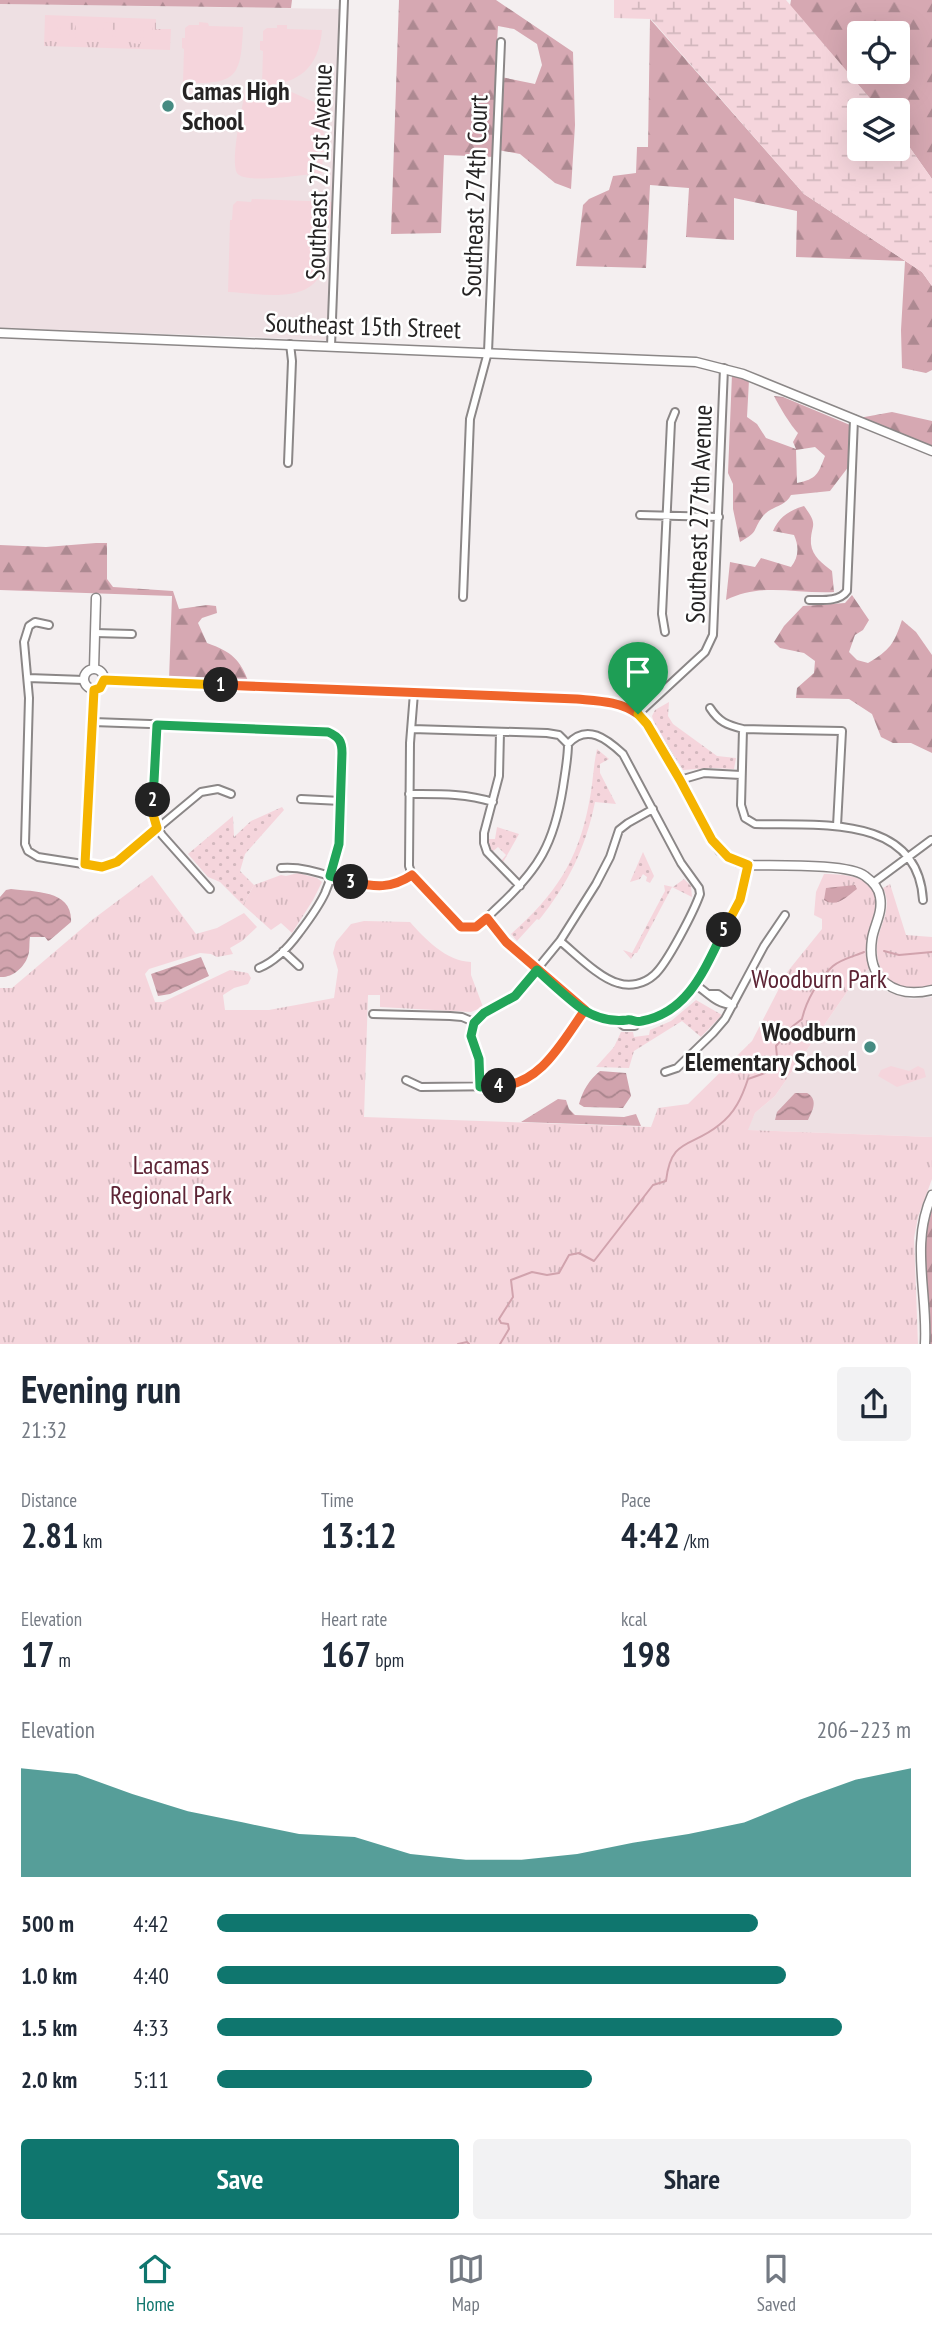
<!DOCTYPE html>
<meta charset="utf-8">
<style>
:root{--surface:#fff;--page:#f2f2f3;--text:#1f2937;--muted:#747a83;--line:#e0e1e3;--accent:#0f766e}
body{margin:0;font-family:"PT Sans Narrow",sans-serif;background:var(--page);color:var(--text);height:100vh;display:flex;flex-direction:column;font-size:26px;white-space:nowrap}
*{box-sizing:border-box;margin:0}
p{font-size:23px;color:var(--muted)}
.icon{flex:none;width:38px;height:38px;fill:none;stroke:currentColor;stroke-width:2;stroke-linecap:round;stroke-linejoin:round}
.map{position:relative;height:1344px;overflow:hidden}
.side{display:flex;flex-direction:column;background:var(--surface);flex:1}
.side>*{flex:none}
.controls{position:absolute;left:847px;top:21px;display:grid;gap:14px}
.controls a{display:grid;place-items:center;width:63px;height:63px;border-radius:7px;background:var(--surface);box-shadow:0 7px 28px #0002;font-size:35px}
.pin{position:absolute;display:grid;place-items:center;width:60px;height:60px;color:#fff;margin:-72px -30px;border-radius:50% 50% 50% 0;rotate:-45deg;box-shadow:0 0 7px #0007}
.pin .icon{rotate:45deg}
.km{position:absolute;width:35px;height:35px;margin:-18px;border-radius:50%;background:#222;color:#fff;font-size:19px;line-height:35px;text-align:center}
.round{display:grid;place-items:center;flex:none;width:74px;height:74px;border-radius:7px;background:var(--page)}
.summary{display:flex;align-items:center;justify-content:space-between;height:119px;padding:0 21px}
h1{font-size:38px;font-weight:800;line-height:52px}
.metrics{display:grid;grid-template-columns:repeat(3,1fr);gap:10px;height:119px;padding:7px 21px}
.metrics div{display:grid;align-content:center}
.metrics b{font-size:35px;font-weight:800}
.metrics small{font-size:19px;font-weight:400}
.metrics p{font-size:19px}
.chart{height:196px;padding:14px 21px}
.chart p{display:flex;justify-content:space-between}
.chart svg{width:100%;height:126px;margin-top:7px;fill:var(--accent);opacity:.7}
.primary-button{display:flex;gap:14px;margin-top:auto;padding:14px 21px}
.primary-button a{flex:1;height:80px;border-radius:7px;background:var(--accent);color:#fff;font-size:28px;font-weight:800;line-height:80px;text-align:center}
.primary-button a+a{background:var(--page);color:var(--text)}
ul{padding:0 21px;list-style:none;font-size:23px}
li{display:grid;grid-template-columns:112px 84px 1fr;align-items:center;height:52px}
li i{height:18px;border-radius:9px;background:var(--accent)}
.tab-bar{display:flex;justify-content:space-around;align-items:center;height:98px;border-top:2px solid var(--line);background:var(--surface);font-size:19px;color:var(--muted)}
.tab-bar a{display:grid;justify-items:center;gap:4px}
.tab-bar .selected{color:var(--accent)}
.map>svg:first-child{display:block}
.built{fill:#eee0e3}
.grass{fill:url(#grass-dots)}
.forest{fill:url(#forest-firs);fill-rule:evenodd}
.wetland{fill:url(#wetland-marsh)}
.park{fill:url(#park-tufts)}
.pitch{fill:#f5d5dc}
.water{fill:url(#water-waves)}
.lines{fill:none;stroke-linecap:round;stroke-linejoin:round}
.stream{stroke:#d1a3ad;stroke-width:2}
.minor-casing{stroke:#8b8787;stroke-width:10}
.tertiary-casing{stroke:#8b8787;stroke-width:11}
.minor{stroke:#fff;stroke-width:6}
.tertiary{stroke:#fff;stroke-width:8}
.split-1-casing{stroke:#fff;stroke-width:14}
.split-2-casing{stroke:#fff;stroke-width:14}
.split-3-casing{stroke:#fff;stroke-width:14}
.split-4-casing{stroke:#fff;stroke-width:14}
.split-5-casing{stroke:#fff;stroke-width:14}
.split-6-casing{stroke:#fff;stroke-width:14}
.split-1{stroke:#f0652b;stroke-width:9}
.split-2{stroke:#f5b400;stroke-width:9}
.split-3{stroke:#22a559;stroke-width:9}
.split-4{stroke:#f0652b;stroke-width:9}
.split-5{stroke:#22a559;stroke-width:9}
.split-6{stroke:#f5b400;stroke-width:9}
.poi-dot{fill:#468b82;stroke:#fff;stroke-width:2.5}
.labels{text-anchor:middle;stroke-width:5;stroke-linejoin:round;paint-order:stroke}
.poi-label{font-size:26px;font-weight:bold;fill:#262424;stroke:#fff;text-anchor:start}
.street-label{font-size:26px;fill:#262424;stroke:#fff}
.park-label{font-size:26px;fill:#5d2435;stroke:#fff}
</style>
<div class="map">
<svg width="932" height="1344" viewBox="0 0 932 1344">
<defs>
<pattern id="grass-dots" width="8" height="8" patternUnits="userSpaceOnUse" patternTransform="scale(1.75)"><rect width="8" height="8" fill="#f5d5dc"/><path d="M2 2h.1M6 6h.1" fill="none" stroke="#d2b7bd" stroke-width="1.8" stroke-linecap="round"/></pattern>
<pattern id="forest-firs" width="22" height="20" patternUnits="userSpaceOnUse" patternTransform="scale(1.75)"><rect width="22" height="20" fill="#d6a8b2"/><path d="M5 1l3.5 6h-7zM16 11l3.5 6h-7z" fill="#ad8991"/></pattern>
<pattern id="wetland-marsh" width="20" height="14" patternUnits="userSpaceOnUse" patternTransform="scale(1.75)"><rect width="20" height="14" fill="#f5d5dc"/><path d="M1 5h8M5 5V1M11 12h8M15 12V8" fill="none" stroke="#d2b7bd"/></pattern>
<pattern id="park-tufts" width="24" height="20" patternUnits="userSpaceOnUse" patternTransform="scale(1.75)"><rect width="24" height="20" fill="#f5d5dc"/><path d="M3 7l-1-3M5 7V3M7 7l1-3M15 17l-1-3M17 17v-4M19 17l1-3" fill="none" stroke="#d2b7bd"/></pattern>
<pattern id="water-waves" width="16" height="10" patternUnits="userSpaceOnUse" patternTransform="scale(1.75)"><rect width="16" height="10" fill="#d1a3ad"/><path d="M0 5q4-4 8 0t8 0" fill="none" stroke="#a9858d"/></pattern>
</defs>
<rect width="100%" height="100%" fill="#f4eff0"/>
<!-- built -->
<path class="built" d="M0,4L340,9L329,340L0,328Z
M870,968L881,986L888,992L911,999L932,997V1137L747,1130L755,1113L775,1096L856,979Z"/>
<!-- grass -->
<path class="grass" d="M669,702L668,716L673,724L717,756L736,758L734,769L713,768L683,770L654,723L652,716L655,710Z
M597,749L609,759L600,764V773L616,804L595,802C586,847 568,884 539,920L537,919L517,941L511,934C555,895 578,861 589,803C593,785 593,767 597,749Z
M282,807L284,810L245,854L240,871L254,885L243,905L220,882L208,877L188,854L233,816L234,837L251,821Z
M497,827L519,834L502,864L501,861L506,855L498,847L492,852L487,839H495Z
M643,852L654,876L650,883L646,881L647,877L643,874L640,879L630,882Z
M684,879L691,886L692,897L672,887L637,953H635L631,959L623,950L632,953L665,891L664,885L673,887Z
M696,1000L722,1015L701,1037L682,1021L634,1051L629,1068L596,1067L614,1047L621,1032H633L634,1037L649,1035L650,1030L671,1021Z"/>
<!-- forest -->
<path class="forest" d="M0,0H292L291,8L0,4Z
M399,0H496L573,52L575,125L571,189L555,183L520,154L498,150L501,77L535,84L542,65L537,44L514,29L498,26L496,58L498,77L495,157L444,155L441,233L391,234Z
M791,0H932V179L898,131V110H880L790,6ZM859,33H898V72H859Z
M650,19L804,194L922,272L932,286V370L926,373L902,368L901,330L905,261L796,257L797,211L734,198V240L686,237L689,188L650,185L646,268L576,266L583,205L589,199L609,190L613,176L636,173L637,147H648Z
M732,374L749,380L747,417L757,424L766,438L796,449L793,442L798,433C791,426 779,406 774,396L783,397L850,425L849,466L830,491L791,495C785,507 771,506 763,516C752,530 760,531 740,542L733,509V484L728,473ZM815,447L825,456C818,474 817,479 797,483L796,450Z
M892,412L932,421V448L859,418Z
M804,506C820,527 810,524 811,544C812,556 823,564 832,571L834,592C796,594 761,582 726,600L730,562L755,567L761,558L791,567C799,557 799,546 794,535L773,531C779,517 790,510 804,506Z
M96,543H107V579L113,587L173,591L179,609L207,605L216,606L217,613L202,618L198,623L207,643C232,652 240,659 249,683L169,680L172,596L0,590V545L46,547Z
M852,595L869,620L863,630L855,635L849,652L857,660L868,663C890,650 894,644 902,620L916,632L932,655V753L911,743H893L881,737L872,714L849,699L796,698L797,688L814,673L815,661L804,653L780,648L774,642L784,626L803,606L845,603Z
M558,1099L566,1100L569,1109L575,1115L624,1117L636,1114L641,1126L521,1122Z
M932,1203V1344H929L925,1234Z"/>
<!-- wetland -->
<path class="wetland" d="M614,0H786L880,110H859V149H898V131L932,179V286L922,272L804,194L651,19L614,18Z"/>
<!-- park -->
<path class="park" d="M45,15L156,19V29H171L170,50L44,46Z
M298,873L317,878L322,882L313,900L292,933L281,923L271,930L243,905L254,885L281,875L286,876Z
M824,874C849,874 883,877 876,913C875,922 869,930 868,940C867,949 869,959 870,968L856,979L775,1096L755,1113L748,1130L932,1137V1179L918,1217L914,1238L918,1344H0V988H12L92,920L152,875L196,934L217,928L244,913L257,927L242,941L230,948L233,954L217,957L211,954L200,953L149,969L145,974L155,1002H163L230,970L248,973L251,978L248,984L234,988L223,995L225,1010H269L334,998L338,970L333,953L336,942L351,924L364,921L410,922C425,939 446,961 471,962V975L483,1007L471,1012L380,1007V995H368L364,1117L651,1127L658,1108L688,1104L752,1041L788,971L822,929V919L814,915L816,892Z
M890,884L906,935L932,937V986C925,987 917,990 910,990C887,988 876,968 877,946C878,925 894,910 883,888Z
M891,1066L909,1071L918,1066L924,1069L926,1077L897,1087L878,1076L881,1070Z"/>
<!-- pitch -->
<path class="pitch" d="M48,21H58L57,41H48Z
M61,21H70L69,41H60Z
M76,22H85V42L75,41Z
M88,22H98L97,42H88Z
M104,22L113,23L112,43L103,42Z
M199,22L208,23L209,26L243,27C241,79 236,84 183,83L184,49L182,48V38H185V28L189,25H199Z
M116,23H125V43H115Z
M131,23L141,24L140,44L131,43Z
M144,24H153L152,44H143Z
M277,25H287V29L322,30C319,67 299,85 262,85L263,51L260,50V41H263V31L267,28H277Z
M246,88L285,89L316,103L324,134L322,173C306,174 244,185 237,173C230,162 242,107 246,88Z
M252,199L333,202L321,273C307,305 257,293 228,292L230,220H232L233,205L237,201L251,202Z"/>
<!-- water -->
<path class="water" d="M855,885L857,889C846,897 837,908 824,900L826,888Z
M11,889C35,892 73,890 71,922L50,940L48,941L45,937H30C29,943 30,951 28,956C24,968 12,978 0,977V897L6,890Z
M201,957L209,976L170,994L158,996L151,974Z
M600,1071L626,1073L631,1096L623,1108L584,1107L579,1104C583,1090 589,1080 600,1071Z
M795,1093H807C819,1100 812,1111 808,1120H775L777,1112Z"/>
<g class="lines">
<!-- stream -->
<path class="stream" d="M884,951L899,955L932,952
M458,1344L467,1342L469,1344
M500,1344L509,1329L508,1324L501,1323L499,1319L513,1297L511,1280L532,1272L547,1275L559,1273L569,1255L579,1253L594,1261L653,1185L666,1181C671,1137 691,1148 719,1125C735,1113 742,1097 748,1079L765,1073L777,1057L776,1046L793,1026L802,1019C806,1001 819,978 833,966C841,959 855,956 864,952"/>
<!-- minor casing -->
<g class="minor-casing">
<path id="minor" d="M331,346L344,0
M288,463L292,361L290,344
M640,515L719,517
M463,597L470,419L488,352L501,42
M809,600C822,600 839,602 847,591L854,419
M49,625L35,622L29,626L24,642L29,698L25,844L28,851L38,857L102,867L117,862L201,792L218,789L231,794
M665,632L662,614L671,422L675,412
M95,633L132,634
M28,678L84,680
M414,693L410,743L409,866L412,875L461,927C478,930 486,918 497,908C539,869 554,844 563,787C565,773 568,758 568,744
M710,708C719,722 727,725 743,729L842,731L837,826
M638,714L705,652L713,635L724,368
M93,722L320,730L338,736L342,745C343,793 344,848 325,893C318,908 308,921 299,933C288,948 276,961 259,968
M157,725L153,820L162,835L210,889
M412,729L547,733L559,735L568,744
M743,729L741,805L745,818L755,824C816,826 918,813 923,900
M500,732L499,776L484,833V843L487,852L520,886
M680,780L704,773L741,775
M409,794C438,794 465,793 493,802
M301,799L341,801
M85,864L94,689
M281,868C329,864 367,906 412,875
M873,883L931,840
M487,918L506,942L582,1009L603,1019L619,1022L624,1026H635L637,1022L667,1013L681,1003L696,985L740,900L748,865
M560,941C575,953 599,978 618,983C630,987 644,984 654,975C667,964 694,911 700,894L699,888L681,863L623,754C607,739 587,723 568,744
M283,951L299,966
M696,985C708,993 717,1005 733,1005
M710,994H718L733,1005
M373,1014L450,1016L462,1017L474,1022
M665,1072L677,1068L713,1033L725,1019L764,946L785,915
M406,1080L421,1087L506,1086L520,1081L532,1076L545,1065L585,1010
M480,1087L479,1059L471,1036L474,1022L484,1013L515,996L560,941L596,884L610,857L619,830L628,823L653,809"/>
</g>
<!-- tertiary casing -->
<g class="tertiary-casing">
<path id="tertiary" d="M0,333L696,362L743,374L932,451
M84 679a10 10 0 1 1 20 0a10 10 0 1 1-20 0Z
M94,669L96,598
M104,680L577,699C592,700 610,700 625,706C658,719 697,819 720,851L737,862L748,865C773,866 848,863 865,876C872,881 879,889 880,897C883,913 874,925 872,939C866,980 895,999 932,990
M925,1344C928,1294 910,1243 932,1195"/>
</g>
<!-- minor -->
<use href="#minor" class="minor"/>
<!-- tertiary -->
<use href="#tertiary" class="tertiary"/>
</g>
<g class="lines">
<!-- split-1 casing -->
<g class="split-1-casing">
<path id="split-1" d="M221,685L577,699C599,701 619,701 638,714"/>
</g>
<!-- split-2 casing -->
<g class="split-2-casing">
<path id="split-2" d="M153,800V814L157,828L117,862L102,867L85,864L94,690L100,688L104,680L221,685"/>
</g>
<!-- split-3 casing -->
<g class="split-3-casing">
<path id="split-3" d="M153,800L157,725L328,732C339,737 342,741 342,753L339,844L330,876L351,882"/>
</g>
<!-- split-4 casing -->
<g class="split-4-casing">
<path id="split-4" d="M351,882C375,887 391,889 412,875L461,927H476L487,918L506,942L585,1010C563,1040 541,1085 499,1086"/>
</g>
<!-- split-5 casing -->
<g class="split-5-casing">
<path id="split-5" d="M499,1086L480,1087L479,1059L471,1036L474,1023L484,1013L515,996L537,970C551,983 566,997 582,1009C596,1018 611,1022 627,1020C633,1019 636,1023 642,1021C689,1012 705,968 724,930"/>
</g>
<!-- split-6 casing -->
<g class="split-6-casing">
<path id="split-6" d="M638,714L647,724L680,780L712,840L728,857L748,865L740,900L724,930"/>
</g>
<!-- split-1 -->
<use href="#split-1" class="split-1"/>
<!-- split-2 -->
<use href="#split-2" class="split-2"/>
<!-- split-3 -->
<use href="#split-3" class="split-3"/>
<!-- split-4 -->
<use href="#split-4" class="split-4"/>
<!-- split-5 -->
<use href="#split-5" class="split-5"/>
<!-- split-6 -->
<use href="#split-6" class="split-6"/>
</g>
<!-- markers -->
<g class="poi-dot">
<circle cx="168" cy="106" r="7"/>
<circle cx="870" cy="1047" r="7"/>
</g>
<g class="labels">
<!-- poi labels -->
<g class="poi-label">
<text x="182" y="100">Camas High<tspan x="182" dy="30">School</tspan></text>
<text x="856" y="1041" text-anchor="end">Woodburn<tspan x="856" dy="30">Elementary School</tspan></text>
</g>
<!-- street labels -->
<g class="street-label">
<text transform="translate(319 172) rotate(-88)" y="9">Southeast 271st Avenue</text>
<text transform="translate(475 196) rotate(-88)" y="9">Southeast 274th Court</text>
<text transform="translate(363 326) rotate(2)" y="9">Southeast 15th Street</text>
<text transform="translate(699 514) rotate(-88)" y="9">Southeast 277th Avenue</text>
</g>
<!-- park labels -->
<g class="park-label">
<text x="819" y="988">Woodburn Park</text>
<text x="171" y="1174">Lacamas<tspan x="171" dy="30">Regional Park</tspan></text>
</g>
</g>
</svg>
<div class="controls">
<a><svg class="icon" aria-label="locate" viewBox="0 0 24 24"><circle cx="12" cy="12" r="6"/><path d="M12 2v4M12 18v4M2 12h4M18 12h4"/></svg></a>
<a><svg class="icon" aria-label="layers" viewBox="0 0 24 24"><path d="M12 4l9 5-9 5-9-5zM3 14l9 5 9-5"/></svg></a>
</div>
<div class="pin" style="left:638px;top:714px;background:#1e9e55"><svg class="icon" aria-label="arrive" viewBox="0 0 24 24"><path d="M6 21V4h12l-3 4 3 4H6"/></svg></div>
<b class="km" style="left:221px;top:685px">1</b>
<b class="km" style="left:153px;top:800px">2</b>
<b class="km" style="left:351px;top:882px">3</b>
<b class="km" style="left:499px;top:1086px">4</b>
<b class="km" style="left:724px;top:930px">5</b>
</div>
<section class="side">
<div class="summary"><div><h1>Evening run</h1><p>21:32</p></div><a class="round"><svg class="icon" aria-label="share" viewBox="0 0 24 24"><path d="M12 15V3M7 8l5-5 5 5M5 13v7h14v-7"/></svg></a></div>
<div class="metrics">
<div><p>Distance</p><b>2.81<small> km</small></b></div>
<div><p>Time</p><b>13:12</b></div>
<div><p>Pace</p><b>4:42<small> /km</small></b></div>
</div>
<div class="metrics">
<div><p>Elevation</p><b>17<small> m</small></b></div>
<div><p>Heart rate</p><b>167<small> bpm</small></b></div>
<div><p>kcal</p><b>198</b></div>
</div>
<div class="chart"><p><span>Elevation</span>206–223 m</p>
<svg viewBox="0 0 160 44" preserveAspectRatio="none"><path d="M0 44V6L10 8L20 15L30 21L40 25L50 29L60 30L70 36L80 38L90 38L100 36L110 32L120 29L130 25L140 17L150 10L160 6V44z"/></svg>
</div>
<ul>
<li><b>500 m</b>4:42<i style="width:78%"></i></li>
<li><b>1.0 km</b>4:40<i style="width:82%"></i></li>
<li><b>1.5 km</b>4:33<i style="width:90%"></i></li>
<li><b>2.0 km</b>5:11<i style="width:54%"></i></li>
</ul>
<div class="primary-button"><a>Save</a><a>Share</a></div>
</section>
<nav class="tab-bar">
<a class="selected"><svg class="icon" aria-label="home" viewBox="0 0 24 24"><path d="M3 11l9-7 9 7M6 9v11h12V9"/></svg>Home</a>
<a><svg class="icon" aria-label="map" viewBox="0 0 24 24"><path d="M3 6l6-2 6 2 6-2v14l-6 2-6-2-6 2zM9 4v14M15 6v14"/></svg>Map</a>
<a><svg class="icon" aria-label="saved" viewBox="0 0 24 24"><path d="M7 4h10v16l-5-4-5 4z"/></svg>Saved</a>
</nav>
